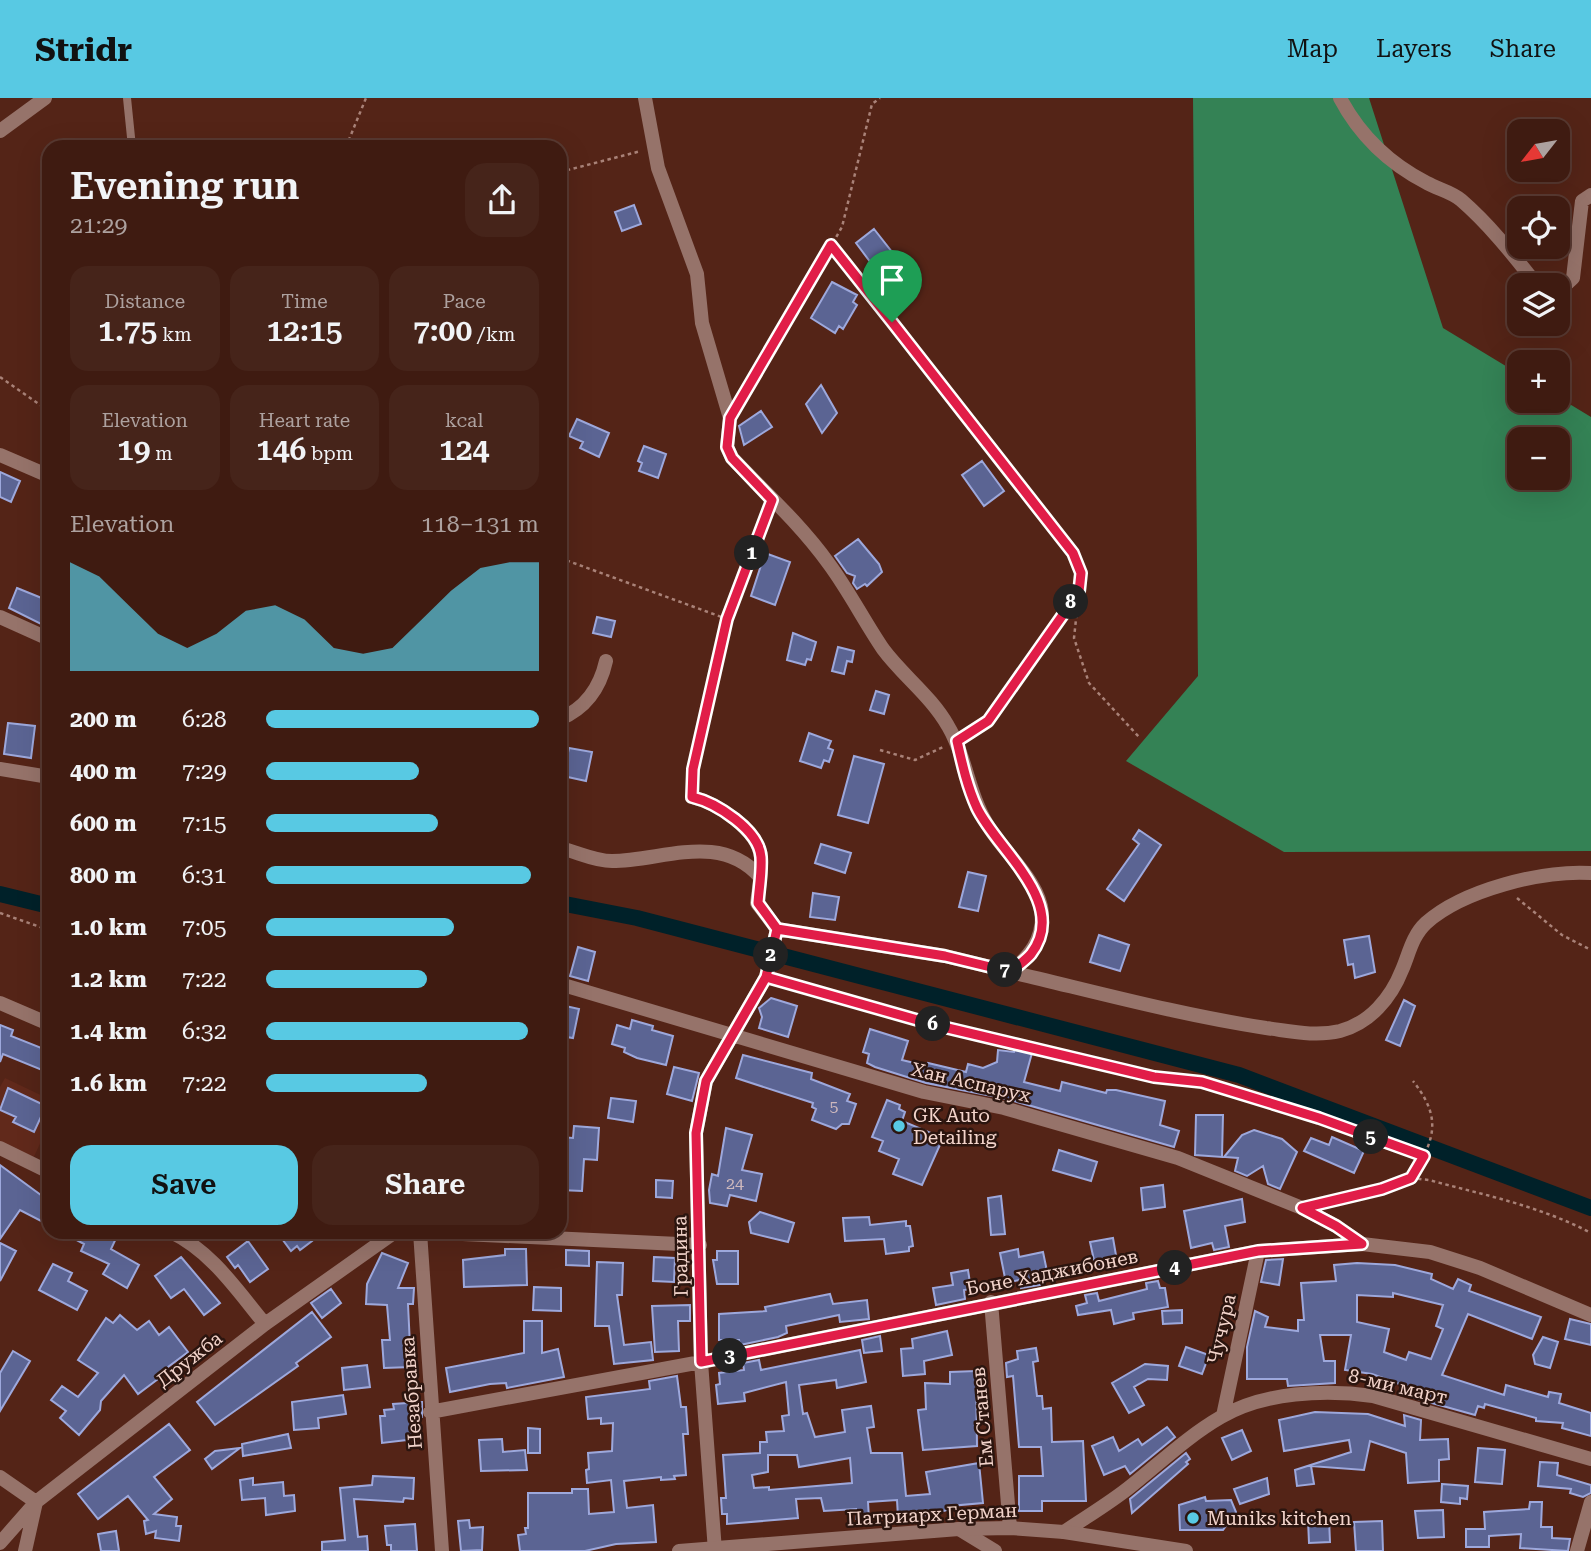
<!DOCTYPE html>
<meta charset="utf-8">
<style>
:root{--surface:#3f1b11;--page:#46241a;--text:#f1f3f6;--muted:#ada19f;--line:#583931;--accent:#58c9e3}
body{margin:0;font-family:"Roboto Serif",serif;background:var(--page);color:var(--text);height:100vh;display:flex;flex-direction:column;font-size:26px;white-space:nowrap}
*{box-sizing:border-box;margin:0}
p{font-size:23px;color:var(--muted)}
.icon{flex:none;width:38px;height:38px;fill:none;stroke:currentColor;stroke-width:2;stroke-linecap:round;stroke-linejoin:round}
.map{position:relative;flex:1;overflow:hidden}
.side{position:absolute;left:42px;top:42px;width:525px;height:1099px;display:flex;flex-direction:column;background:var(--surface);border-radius:21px;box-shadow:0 7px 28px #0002,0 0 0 2px var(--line)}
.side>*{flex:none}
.needle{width:46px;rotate:239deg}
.buttons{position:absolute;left:1507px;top:21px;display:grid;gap:14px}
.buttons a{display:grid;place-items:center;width:63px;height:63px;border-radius:14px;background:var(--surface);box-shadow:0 7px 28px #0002,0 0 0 2px var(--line);font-size:35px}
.pin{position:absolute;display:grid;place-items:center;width:60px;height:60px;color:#fff;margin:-72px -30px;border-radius:50% 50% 50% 0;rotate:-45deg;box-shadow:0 0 7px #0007}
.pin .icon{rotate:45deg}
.km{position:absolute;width:35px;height:35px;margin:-18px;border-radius:50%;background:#222;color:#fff;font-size:19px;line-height:35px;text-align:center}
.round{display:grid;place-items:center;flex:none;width:74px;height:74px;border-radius:21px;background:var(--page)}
.overview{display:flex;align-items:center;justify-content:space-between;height:119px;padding:0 28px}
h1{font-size:38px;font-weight:600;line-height:52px}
.metrics{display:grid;grid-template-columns:repeat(3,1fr);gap:10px;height:119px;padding:7px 28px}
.metrics div{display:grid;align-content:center;border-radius:18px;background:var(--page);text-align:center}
.metrics b{font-size:30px;font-weight:600}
.metrics small{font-size:19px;font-weight:400}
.metrics p{font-size:19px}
.chart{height:196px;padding:14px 28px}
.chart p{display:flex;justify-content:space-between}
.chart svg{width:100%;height:126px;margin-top:7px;fill:var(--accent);opacity:.7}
.cta{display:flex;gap:14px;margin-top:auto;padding:14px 28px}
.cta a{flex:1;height:80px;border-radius:21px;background:var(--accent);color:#111;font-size:28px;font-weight:600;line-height:80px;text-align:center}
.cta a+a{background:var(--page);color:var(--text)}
ul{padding:0 28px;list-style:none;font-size:23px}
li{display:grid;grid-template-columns:112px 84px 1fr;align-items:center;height:52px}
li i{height:18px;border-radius:9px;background:var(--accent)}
header{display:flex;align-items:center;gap:42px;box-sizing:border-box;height:98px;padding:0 35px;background:var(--accent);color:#111}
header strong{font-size:33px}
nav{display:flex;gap:38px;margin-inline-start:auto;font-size:24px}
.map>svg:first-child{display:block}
.built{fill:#61291b}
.forest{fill:#348255;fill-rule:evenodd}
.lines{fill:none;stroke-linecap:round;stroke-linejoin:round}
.canal{stroke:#002129;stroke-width:16}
.building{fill:#5b6493;stroke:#9da8dc;stroke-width:2;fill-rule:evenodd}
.path{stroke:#a98278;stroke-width:2.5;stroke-dasharray:3.5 3.5;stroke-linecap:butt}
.service{stroke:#96736a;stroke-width:8}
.minor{stroke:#96736a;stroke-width:14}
.tertiary{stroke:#96736a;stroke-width:14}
.route-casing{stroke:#fff;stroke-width:14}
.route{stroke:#e11d48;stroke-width:9}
.poi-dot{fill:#58c9e3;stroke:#2b150f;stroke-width:2.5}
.labels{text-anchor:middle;stroke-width:5;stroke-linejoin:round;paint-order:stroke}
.number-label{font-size:16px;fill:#cdb8bd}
.street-label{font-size:19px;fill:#f3d4cb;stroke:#2b150f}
.poi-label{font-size:19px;fill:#f3d4cb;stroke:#2b150f;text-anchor:start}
</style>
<header>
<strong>Stridr</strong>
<nav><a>Map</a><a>Layers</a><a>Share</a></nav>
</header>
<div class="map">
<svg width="1591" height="1453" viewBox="0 0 1591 1453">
<rect width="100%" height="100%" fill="#542417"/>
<!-- built -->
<path class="built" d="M5,980L49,1001V1026L32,1063L0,1047V989Z"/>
<!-- forest -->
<path class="forest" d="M1193,0H1369L1443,230L1519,276V303H1558V299L1591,319V753L1284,754L1126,663L1198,578ZM1519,341H1558V380H1519Z"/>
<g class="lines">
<!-- canal -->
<path class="canal" d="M0,796L49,808
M560,805L637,820L1239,977L1591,1110"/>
</g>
<!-- building -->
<path class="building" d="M634,107L641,126L622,133L615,114Z
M874,131L896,159L877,173L856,145Z
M832,184L857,197L853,204L857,207L843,231L839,228L835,235L811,220Z
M821,287L837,315L822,335L806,306Z
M761,313L772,329L744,347L739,328Z
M577,321L609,335L599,359L580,350L583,344L569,338Z
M644,348L666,356L658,380L639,373L642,365L638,363Z
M982,363L1004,393L984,408L962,377Z
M0,374L20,383L11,404L0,399Z
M858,441L879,466L882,474L867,488L865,486L857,491L853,485L855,478L847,475L835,458Z
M765,455L790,464L775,507L751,498Z
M17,490L49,503V530L9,510Z
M597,519L615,523L611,539L593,535Z
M793,535L816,544L811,562L807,561L805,567L787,562Z
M838,549L854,553L852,564L847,563L844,576L832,573Z
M876,593L889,597L884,616L870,612Z
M8,625L35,628L31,660L4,656Z
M809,635L831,643L828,650L833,652L829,664L824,662L821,670L800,663Z
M569,650L592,654L586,683L563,678Z
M854,658L884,666L868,725L838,717Z
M1139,732L1161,747L1124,803L1107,791L1139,746L1133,741Z
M821,746L851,755L845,775L815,765Z
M968,774L986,778L978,813L959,809Z
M813,795L839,799L835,822L810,819Z
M1099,837L1129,847L1120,873L1090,864Z
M1369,838L1375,874L1355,880L1353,866L1348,867L1344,842Z
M578,849L595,854L588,883L570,878Z
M771,900L797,908L788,939L759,930L762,919L759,910Z
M1404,902L1415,908L1400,948L1386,942Z
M561,907L579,911L573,940L560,938Z
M632,922L653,928L652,932L673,938L666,967L637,960L624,954L625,950L612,946L617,927L630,931Z
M0,927L13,932L11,938L49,953L42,972L3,956L0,964Z
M870,931L908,943L902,962L927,968L928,965L966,974L968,966L983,970L997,964L998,952L1014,954L1015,950L1032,955L1024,984L1060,993L1062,984L1106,995L1107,992H1116L1165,1003L1160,1027L1179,1033L1174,1049L1007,1001L926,985L875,969L867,965L869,956L863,954Z
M743,957L812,975L811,981L850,996L847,1003L856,1006L849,1026H842L836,1031L812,1022L816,1011L812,1009L813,1005L736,980Z
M674,969L699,975L692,1003L667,996Z
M8,990L46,1008L34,1034L13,1024L16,1019L0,1012Z
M611,1000L636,1003L633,1024L608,1020Z
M887,1002L900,1007L899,1011L905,1014L902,1023L943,1040L922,1087L893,1076L899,1061L879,1053L883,1043L872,1039Z
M1196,1017H1223L1222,1059L1195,1057Z
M574,1028L599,1030L597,1062L584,1061L582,1093L560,1092V1039L573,1040Z
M726,1030L752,1037L742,1072L762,1076L756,1103L730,1097L727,1108L710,1105L709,1092L712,1076L718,1078Z
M1254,1032L1282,1041L1297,1054L1280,1091L1268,1086L1263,1068L1247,1078L1235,1073L1238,1060L1224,1059L1242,1037Z
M1332,1039L1364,1053L1354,1075L1304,1053L1311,1040L1329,1047Z
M1059,1052L1097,1064L1091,1083L1053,1072Z
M0,1067L49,1103V1127L20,1112L0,1141Z
M656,1082L673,1083L672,1100L656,1099Z
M1163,1087L1165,1109L1143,1112L1141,1090Z
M1001,1098L1005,1136L991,1137L988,1100Z
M1242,1101L1245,1124L1225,1128L1229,1149L1214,1152L1212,1145L1191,1150L1184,1113Z
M760,1114L794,1125L788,1144L751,1135L749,1124Z
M869,1119L870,1127L906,1123V1128H910L913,1148L909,1149V1153L886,1156L884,1141L845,1143L843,1120Z
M62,1134H119L111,1151L139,1167L127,1190L103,1176L109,1166L81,1153L84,1146Z
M277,1134H305L312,1143L300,1152L297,1148L291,1153Z
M1113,1140L1117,1163L1095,1167L1090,1144Z
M248,1143L268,1171L250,1184L238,1167L235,1170L227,1159Z
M0,1145L16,1153L0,1183Z
M505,1151H526L527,1187L464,1189L463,1162L505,1157Z
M1018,1151L1019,1159L1043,1154L1048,1178L1039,1180L1040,1187L1021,1190L1019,1182L1006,1185L1000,1155Z
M566,1152L589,1153V1168L566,1167Z
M717,1153H738V1186H717L713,1162H717Z
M382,1155L408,1165L398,1190H414L413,1206H408L411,1269L384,1270L382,1242H390L387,1207L366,1206L367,1186Z
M181,1159L220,1205L204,1217L184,1191L171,1200L155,1178Z
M654,1159L675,1160L674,1184L653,1183Z
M1283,1161L1279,1187L1261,1184L1266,1162Z
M597,1164L623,1165L622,1197H617L624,1247L651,1244L653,1262L614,1266L609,1228H595Z
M1357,1165L1395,1167L1432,1176L1431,1181L1453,1191L1458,1181L1471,1187L1469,1193L1541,1219L1532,1241L1468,1216L1442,1277L1504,1297L1506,1287L1548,1299L1549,1294L1561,1296L1559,1305L1591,1315V1338L1562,1330L1563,1325L1536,1323V1320L1485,1306L1484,1310L1478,1308L1475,1317L1414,1300L1416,1292L1372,1276L1345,1272L1351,1237H1320L1324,1263H1335V1285L1288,1288L1287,1281H1247V1249L1255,1213L1268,1219L1265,1229L1298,1233V1222H1304L1301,1185L1336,1183L1334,1167ZM1393,1195L1443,1207L1436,1228L1443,1231L1431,1261L1409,1254L1406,1262L1384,1254L1389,1231L1357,1224V1197L1393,1199Z
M53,1166L72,1175L68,1183L87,1193L77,1212L39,1192Z
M968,1172L971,1191L964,1192L965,1201L936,1207L933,1190L953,1187L951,1175Z
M1158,1183L1160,1190H1165L1168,1209L1133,1215L1134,1221L1114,1226L1111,1212L1078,1217L1076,1208L1087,1205L1085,1197L1097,1195L1099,1203L1147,1191L1146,1185Z
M534,1189L561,1190V1213L533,1212Z
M331,1191L341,1205L322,1220L311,1205Z
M830,1196L833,1206L867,1202L869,1221L840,1224L839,1217L786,1228L787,1235L778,1239L740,1247L739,1242H719V1216L766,1213L765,1209Z
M690,1207V1223H678L679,1253L655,1254L652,1208Z
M1182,1212V1225L1163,1226L1162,1213Z
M312,1214L331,1239L296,1265L298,1268L215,1327L197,1304Z
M120,1217L137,1232L149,1223L159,1237L169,1229L188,1254L156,1278L158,1281L138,1296L124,1277L101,1303L100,1312L79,1337L60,1320L66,1313L51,1302L62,1288L78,1299L98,1275L78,1262L106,1220L113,1225Z
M1570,1221L1591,1226V1247L1565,1241Z
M524,1223H542V1255L558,1251L564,1279L507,1290L506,1285L490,1286L450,1294L446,1270L524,1255Z
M947,1233L952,1257L924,1263L925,1276L903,1278L901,1251L913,1250L912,1241Z
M880,1238L882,1253L864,1255L862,1242Z
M1543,1239L1558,1244L1550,1270L1535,1266L1533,1257Z
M1186,1249L1209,1257L1202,1276L1179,1268Z
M1036,1250L1038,1263L1033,1264L1037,1298H1042L1043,1311L1051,1310L1052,1344L1083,1343L1086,1403H1042V1413H1019V1378H1043L1041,1349H1019L1013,1278L1007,1279L1006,1265L1018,1261L1017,1253Z
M860,1252L866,1284L837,1290L836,1282L799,1287L803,1316L807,1315L815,1339L845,1334L842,1312L871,1308L874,1329L867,1330L871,1355H902L906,1398L930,1396L926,1374L979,1365L983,1405L950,1408L951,1411L928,1417L898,1419L897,1402L868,1404L869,1421H856V1411L824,1413L821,1400L796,1401L798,1420L727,1426V1416H722L721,1400H726L723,1357L760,1355V1344H767L766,1334L784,1333L782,1318L789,1317L786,1284L744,1295L745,1303L718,1306L716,1287L720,1286L719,1275L744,1272L743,1265L759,1262L761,1272ZM768,1357H797L799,1369L850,1360L852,1385L769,1392V1389L754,1390L752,1377L768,1374Z
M13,1253L30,1263L0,1313V1275Z
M1145,1266L1168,1268L1167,1282L1148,1281L1134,1289L1144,1307L1129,1315L1112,1285Z
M367,1267L370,1289L344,1292L342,1270Z
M976,1273L977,1348L923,1352L918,1312L926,1311L925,1285L950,1286V1274Z
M677,1278L681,1309H686L688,1336H683L686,1377L674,1378L675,1381L661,1382V1379L624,1383L627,1410L653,1407L656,1444L616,1446L585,1453H520L518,1437L526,1436L525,1430H528V1395H572V1391H588L589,1416L614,1414L611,1382L587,1385L586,1372L589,1371L588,1355L612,1353L613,1325L601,1326V1320L588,1321L586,1299L650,1291L649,1283Z
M343,1297L346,1316L318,1320L319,1330L294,1332L292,1304Z
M422,1304V1319H413L415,1341L382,1345L380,1318H385L384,1312L394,1311L393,1306Z
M1315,1314L1368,1316L1405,1328L1404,1317L1421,1322L1420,1342L1448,1341L1449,1361L1439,1362V1383L1408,1385L1406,1355L1370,1343L1364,1372L1311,1368L1314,1386L1297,1388L1295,1372L1351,1354L1349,1342L1284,1353L1279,1322Z
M169,1326L190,1352L154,1379L172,1401L154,1416L177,1419L176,1428H181L179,1443L155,1440L156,1433L146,1436L144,1423L148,1422L128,1398L98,1421L78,1396Z
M1167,1329L1175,1339L1130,1376L1125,1368L1104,1377L1092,1348L1113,1339L1119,1353L1138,1341L1142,1347Z
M528,1330L540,1331V1355H528Z
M1242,1332L1251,1353L1232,1362L1222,1340Z
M288,1336L291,1350L243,1358L242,1346Z
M502,1341L503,1354L525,1352L527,1372L481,1373L479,1342Z
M240,1350L212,1371L205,1361L215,1353Z
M1478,1350L1505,1352L1502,1386L1475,1384Z
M1186,1355L1190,1361L1186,1364L1188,1366L1132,1415L1130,1401Z
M1540,1364L1558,1365L1557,1377L1591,1387V1395L1583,1399L1570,1395L1571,1391L1538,1388Z
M373,1378L414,1380L413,1401L404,1400L403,1404L354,1401L358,1439L367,1438L368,1453H322V1444L345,1442L340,1390L372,1387Z
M253,1380V1387L283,1384L284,1398L294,1397L295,1413L266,1417L265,1400L242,1402L240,1382Z
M1267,1380L1269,1396L1240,1406L1234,1391Z
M1442,1386L1468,1388L1467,1401L1460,1400V1406L1441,1404Z
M1205,1399L1206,1403L1231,1402L1236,1414L1223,1432H1180L1179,1407Z
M1530,1404H1542L1541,1429H1552V1440L1570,1441L1568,1453L1520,1450L1521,1436L1489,1438V1449H1466V1431H1485L1484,1414L1529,1411Z
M1443,1412L1444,1439L1418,1440L1415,1413Z
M1329,1421L1330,1444L1309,1445L1308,1422Z
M469,1422L470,1430L483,1429L482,1452L461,1453L458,1423Z
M1382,1423L1383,1453H1356L1354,1424Z
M415,1426L417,1453H391V1447H387L385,1428Z
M116,1433L119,1453H101L98,1436Z"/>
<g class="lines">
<!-- path -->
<path class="path" d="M346,49L366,0
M560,74L641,53
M831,147L1073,455L1081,475L1074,540L1089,585L1139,639
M0,279L49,313
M741,302L842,129L872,6L880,0
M560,460L727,521
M968,636L988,623L1077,496
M880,652L915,662L943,649
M693,685V671L727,521L767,416
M1517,800L1562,837L1591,852
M0,815L49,832
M780,882L935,927L1154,979L1202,984L1319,1020L1424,1058
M1411,1080L1429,1082C1484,1097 1540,1108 1591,1135
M1324,1105C1342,1101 1399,1090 1411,1080C1416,1076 1419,1066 1422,1061C1439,1030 1434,1010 1413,983"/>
<!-- service -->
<path class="service" d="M127,0L132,49"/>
<!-- minor -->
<path class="minor" d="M645,0L658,70L697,176L702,225L730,320L727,349L732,360C765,394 801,427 829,466C849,493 864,523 883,551C903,578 931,598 948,628C966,658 968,694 987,726C1002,753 1040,783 1042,815C1043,842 1030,857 1011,874L945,858L777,831L757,805C759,790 762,774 761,760C759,732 717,705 692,699
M1340,0C1360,38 1388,65 1427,85C1438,91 1452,94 1461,102C1490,127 1514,158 1537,187
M0,33L45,0
M1558,194L1573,180L1582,103L1591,97
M0,357L49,378
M0,519L49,541
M560,621C586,610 600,590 606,563
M0,671L49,679
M560,750C578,754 594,763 612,763C662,763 720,733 760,779
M1011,874C1096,894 1180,917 1266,930C1290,933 1315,939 1340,933C1370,925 1391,900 1402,872C1409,856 1412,838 1426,825C1463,792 1542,772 1591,775
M560,886L924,994L1004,1010L1178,1060L1302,1110L1336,1128L1362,1146
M0,905L49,926
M0,1050L49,1074
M171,1134C212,1154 236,1191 265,1226
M420,1134L442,1453
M420,1134L700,1147
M991,1204L1010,1430
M430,1314L701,1264L1258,1153L1362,1146L1430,1154L1480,1170L1591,1217
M1223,1318L1258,1153
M0,1379L36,1404L25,1453
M959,1431L995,1453
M1064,1434C1086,1419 1110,1405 1131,1388C1160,1365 1188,1338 1221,1319C1264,1294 1325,1291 1373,1298L1591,1361
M0,1445L36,1404L265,1226L395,1134H418
M715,1453L701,1264L696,1035L706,983L766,879L777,831
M1577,1453L1591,1404"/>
<!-- tertiary -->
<path class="tertiary" d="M679,1453L959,1431L1010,1430L1064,1434L1186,1453"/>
</g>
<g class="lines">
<!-- route casing -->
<g class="route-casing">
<path id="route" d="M892,224L831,147L730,320L727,349L732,360L772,402L727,521L693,671L692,699C717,705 759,732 761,759C762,774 759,790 758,805L777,831L766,879L706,983L696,1035L701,1264L1258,1153L1362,1146L1336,1128L1302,1110L1382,1091L1411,1080L1424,1058L1319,1020L1202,984L1154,979L935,927L766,879L777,831L945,858L1011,874C1017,868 1026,862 1031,856C1070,805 997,752 977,710C967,688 962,665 957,643L988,623L1079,494L1081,475L1073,455L892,224"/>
</g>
<!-- route -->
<use href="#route" class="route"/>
</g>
<!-- markers -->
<g class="poi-dot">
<circle cx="899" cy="1028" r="7"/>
<circle cx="1193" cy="1420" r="7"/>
</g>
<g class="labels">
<!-- number labels -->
<g class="number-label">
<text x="834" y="1014">5</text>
<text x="735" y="1091">24</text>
</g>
<!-- street labels -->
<g class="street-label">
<text transform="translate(971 984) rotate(13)" y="7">Хан Аспарух</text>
<text transform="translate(680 1158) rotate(-91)" y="7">Градина</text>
<text transform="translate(1052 1174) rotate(-11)" y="7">Боне Хаджибонев</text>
<text transform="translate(1221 1231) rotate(-77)" y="7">Чучура</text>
<text transform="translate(189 1261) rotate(-38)" y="7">Дружба</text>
<text transform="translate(1398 1288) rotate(13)" y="7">8-ми март</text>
<text transform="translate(411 1295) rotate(-94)" y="7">Незабравка</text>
<text transform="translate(982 1319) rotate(-95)" y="7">Ем Станев</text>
<text transform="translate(932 1416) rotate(-3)" y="7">Патриарх Герман</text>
</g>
<!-- poi labels -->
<g class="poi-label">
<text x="913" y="1024">GK Auto<tspan x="913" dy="22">Detailing</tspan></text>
<text x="1207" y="1427">Muniks kitchen</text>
</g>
</g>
</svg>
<div class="buttons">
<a><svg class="needle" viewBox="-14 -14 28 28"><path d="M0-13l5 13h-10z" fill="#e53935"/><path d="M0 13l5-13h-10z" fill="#ada19f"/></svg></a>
<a><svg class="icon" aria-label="locate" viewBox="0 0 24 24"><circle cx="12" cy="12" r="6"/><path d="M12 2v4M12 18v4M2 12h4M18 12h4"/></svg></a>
<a><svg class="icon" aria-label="layers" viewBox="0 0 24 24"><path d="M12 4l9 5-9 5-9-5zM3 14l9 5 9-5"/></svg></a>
<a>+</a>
<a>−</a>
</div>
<div class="pin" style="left:892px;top:224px;background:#1e9e55"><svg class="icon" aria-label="arrive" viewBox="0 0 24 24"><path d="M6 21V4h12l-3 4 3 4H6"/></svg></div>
<b class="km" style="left:752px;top:455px">1</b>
<b class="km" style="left:771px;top:857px">2</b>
<b class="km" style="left:730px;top:1258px">3</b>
<b class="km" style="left:1175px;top:1170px">4</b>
<b class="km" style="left:1371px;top:1039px">5</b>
<b class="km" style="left:933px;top:926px">6</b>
<b class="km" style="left:1005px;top:872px">7</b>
<b class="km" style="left:1071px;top:504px">8</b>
<section class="side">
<div class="overview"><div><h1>Evening run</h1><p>21:29</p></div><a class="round"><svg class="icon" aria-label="share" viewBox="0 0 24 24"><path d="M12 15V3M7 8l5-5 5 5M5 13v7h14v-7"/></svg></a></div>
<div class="metrics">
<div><p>Distance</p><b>1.75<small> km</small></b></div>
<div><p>Time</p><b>12:15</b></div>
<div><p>Pace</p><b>7:00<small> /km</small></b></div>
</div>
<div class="metrics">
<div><p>Elevation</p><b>19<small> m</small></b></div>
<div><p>Heart rate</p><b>146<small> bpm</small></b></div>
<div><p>kcal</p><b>124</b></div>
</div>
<div class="chart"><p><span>Elevation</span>118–131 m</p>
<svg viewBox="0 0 160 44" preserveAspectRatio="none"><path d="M0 44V6L10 11L20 21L30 31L40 36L50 31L60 23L70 21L80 26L90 36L100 38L110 36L120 26L130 16L140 8L150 6L160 6V44z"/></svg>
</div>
<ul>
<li><b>200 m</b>6:28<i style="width:100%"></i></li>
<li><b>400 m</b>7:29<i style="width:56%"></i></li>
<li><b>600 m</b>7:15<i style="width:63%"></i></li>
<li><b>800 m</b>6:31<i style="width:97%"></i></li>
<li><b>1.0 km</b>7:05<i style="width:69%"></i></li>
<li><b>1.2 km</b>7:22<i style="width:59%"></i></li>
<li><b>1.4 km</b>6:32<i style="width:96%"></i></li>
<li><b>1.6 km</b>7:22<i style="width:59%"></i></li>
</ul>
<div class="cta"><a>Save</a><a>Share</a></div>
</section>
</div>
